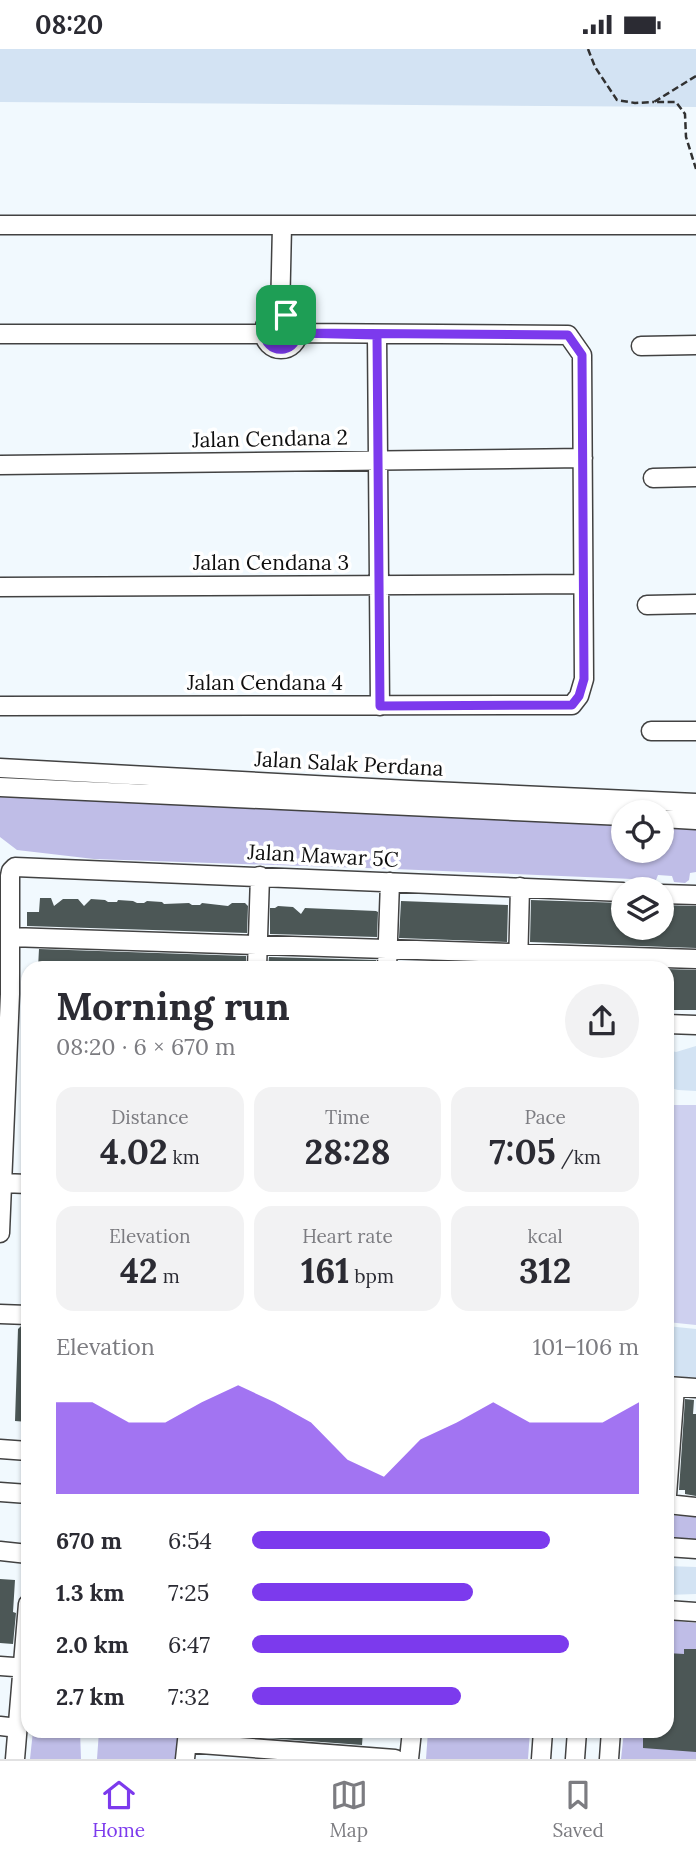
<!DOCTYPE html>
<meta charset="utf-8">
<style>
:root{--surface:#fff;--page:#f2f2f3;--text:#2b2b33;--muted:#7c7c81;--line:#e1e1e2;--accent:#7c3aed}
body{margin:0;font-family:Lora,serif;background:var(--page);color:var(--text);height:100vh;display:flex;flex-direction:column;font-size:26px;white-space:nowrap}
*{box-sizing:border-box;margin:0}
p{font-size:23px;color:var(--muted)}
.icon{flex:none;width:38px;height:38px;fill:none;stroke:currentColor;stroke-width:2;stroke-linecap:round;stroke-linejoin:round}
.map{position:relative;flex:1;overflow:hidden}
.drawer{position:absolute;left:21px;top:912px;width:653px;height:777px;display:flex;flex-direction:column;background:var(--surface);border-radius:21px;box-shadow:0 2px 5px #0004}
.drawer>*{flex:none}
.tools{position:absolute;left:611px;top:751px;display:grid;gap:14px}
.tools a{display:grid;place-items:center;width:63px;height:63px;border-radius:50%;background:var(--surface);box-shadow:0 2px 5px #0004;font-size:35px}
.pin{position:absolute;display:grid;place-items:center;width:60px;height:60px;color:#fff;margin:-30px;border-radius:14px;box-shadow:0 4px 10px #0006}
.round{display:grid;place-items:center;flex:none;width:74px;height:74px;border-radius:37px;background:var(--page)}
.overview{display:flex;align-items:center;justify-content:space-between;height:119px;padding:0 35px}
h1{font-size:38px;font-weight:700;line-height:52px}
.metrics{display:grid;grid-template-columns:repeat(3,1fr);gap:10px;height:119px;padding:7px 35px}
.metrics div{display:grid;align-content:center;border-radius:18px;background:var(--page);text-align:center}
.metrics b{font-size:35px;font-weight:700}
.metrics small{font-size:19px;font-weight:400}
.metrics p{font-size:19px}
.chart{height:196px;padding:14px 35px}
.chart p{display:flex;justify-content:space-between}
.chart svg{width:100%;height:126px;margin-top:7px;fill:var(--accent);opacity:.7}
ul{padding:0 35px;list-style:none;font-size:23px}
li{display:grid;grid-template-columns:112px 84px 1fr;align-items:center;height:52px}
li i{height:18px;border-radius:9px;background:var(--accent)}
.status{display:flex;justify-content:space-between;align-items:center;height:49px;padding:0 35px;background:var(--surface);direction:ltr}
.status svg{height:19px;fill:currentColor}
.dock{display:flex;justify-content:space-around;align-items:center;height:98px;border-top:2px solid var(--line);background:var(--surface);font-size:19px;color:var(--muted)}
.dock a{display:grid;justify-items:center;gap:4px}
.dock .current{color:var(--accent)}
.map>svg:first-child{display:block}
.farmland{fill:#d3e3f3}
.green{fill:#bfbde7}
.pitch{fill:#ced0ef}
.building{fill:#4c5756}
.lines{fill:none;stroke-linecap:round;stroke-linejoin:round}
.minor-casing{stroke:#424242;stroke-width:21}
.path{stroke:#313131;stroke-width:2.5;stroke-dasharray:7 3.5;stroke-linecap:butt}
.minor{stroke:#fff;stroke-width:18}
.route-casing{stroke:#fff;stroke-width:14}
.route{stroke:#7c3aed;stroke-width:9}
.labels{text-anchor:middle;stroke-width:7;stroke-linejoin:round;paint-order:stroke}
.street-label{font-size:21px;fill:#0f0f0f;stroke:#fff}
</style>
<div class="status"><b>08:20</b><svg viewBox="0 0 49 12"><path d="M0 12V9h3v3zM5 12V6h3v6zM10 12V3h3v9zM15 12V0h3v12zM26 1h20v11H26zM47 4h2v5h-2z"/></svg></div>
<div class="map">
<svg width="696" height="1710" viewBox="0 0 696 1710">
<rect width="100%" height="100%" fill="#f1f9fe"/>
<!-- farmland -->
<path class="farmland" d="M0,0H696V58L0,53Z
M696,997V1042L678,1041L667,1038V1001L676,1003Z
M667,1277L696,1280V1329L667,1326Z
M667,1517L696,1518V1545L667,1546Z"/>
<!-- green -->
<path class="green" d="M0,745L623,776V802H662V778L696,780V823L690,824L689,831L685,834L674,833L672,827L658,826L656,831L394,820L94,810L17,801L0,788Z
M667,1466L696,1468V1495L667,1492Z
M667,1571L696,1574V1710H621L624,1682H667Z
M33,1682H80L81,1710H30Z
M99,1682H184L182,1710H97Z
M428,1682H530L528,1710H426Z"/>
<!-- pitch -->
<path class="pitch" d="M667,1056H696V1276L667,1273Z"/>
<!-- building -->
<path class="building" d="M40,849H51L54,857L63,850H78L84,857L91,850L105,851L108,853H117L118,851L133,852L137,854H144L147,852L162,853L164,855L189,854L192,856H200L202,854L228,857L232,854H245L248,857L247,884L27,877V863H39Z
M531,851L623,854V878H662V856L696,857V899L530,893Z
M401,852L508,856L507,893L399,889Z
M278,857L293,858L301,865L305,859L376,862L378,863L377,888L270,885V859H275Z
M39,900L246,907V919H38Z
M269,908L376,911V919H268Z
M399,912L507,915V919H398Z
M667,920L696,921V961H667Z
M21,1277H28V1373L15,1372L18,1280Z
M685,1350L694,1351L693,1365H696V1447L685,1445V1441H679Z
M0,1530L15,1531L13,1563L16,1564L13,1595L0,1594Z
M684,1600H696V1703L643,1699V1682H667V1604L684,1605Z
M199,1682H363L362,1696L199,1684Z"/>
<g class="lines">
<!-- minor casing -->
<g class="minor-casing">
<path id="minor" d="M0,176H696
M264 283a17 17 0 1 1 34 0a17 17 0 1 1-34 0Z
M280,266L282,177
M0,285H263
M377,286L380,657
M641,297L696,296
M0,416L583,409
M653,429L696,428
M0,538L583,535
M647,556L696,555
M0,657L572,656L579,647L584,630L582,306L568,286L298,284
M651,682H696
M0,719L409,741L696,754
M0,738L623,767
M662,769L696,771
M662,845L696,846
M10,888L696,910
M257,919L260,827
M387,919L390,833
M518,919L520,838
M667,975L696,976
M2,1134L28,1135
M0,1184L10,945V827L11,822L15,818L623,843
M0,1265L28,1266
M667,1337L696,1339
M0,1400L28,1402
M0,1443L28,1445
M667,1446L675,1338
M667,1455L696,1458
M667,1498L696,1500
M0,1502L28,1505
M667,1561L696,1563
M0,1617L28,1619
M0,1677L18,1679
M187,1694L395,1710
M15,1710L28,1555
M185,1710L188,1682
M409,1710L412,1682
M541,1710L543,1682
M575,1710L577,1682
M609,1710L611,1682"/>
</g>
<!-- path -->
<path class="path" d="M588,0L595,18L617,51L635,54L654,53
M696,27L654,53H676L685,65L686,88L696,120"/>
<!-- minor -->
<use href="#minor" class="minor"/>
</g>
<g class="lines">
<!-- route casing -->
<g class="route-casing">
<path id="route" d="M286,266L295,273L298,284L377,286L380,657L572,656L579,647L584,630L582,306L568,286L298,284C296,292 293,298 284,300C259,304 255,262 286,266"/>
</g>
<!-- route -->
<use href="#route" class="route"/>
</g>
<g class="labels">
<!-- street labels -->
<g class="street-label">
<text transform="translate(270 390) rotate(-1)" y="7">Jalan Cendana 2</text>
<text x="271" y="521">Jalan Cendana 3</text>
<text x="265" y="641">Jalan Cendana 4</text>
<text transform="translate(349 715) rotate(3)" y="7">Jalan Salak Perdana</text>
<text transform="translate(323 807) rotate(3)" y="7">Jalan Mawar 5C</text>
</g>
</g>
</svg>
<div class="tools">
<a><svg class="icon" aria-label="locate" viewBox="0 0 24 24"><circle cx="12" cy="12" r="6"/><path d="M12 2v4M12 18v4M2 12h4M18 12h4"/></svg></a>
<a><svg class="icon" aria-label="layers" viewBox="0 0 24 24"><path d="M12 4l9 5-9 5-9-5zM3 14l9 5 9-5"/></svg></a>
</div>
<div class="pin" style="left:286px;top:266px;background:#1e9e55"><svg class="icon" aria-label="arrive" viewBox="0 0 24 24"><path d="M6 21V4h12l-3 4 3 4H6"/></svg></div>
<section class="drawer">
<div class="overview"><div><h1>Morning run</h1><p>08:20 · 6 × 670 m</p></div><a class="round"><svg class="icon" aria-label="share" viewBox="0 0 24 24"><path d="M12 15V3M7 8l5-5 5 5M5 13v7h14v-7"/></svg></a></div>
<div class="metrics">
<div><p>Distance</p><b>4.02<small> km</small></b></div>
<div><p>Time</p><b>28:28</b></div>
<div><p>Pace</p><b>7:05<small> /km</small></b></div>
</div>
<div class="metrics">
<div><p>Elevation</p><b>42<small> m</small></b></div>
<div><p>Heart rate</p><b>161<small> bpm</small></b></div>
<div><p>kcal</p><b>312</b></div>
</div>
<div class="chart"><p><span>Elevation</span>101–106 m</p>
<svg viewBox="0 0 160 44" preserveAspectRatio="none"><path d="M0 44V12L10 12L20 19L30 19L40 12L50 6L60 12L70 19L80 32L90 38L100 25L110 19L120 12L130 19L140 19L150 19L160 12V44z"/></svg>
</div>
<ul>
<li><b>670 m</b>6:54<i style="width:77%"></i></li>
<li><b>1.3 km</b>7:25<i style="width:57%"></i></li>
<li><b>2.0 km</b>6:47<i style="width:82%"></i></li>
<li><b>2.7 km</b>7:32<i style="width:54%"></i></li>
</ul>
</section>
</div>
<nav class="dock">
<a class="current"><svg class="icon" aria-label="home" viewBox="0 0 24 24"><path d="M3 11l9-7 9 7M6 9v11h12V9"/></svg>Home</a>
<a><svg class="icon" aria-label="map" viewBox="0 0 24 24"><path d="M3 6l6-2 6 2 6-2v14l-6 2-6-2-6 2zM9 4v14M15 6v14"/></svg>Map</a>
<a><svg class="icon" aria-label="saved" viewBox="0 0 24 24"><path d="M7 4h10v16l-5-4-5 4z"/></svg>Saved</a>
</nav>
